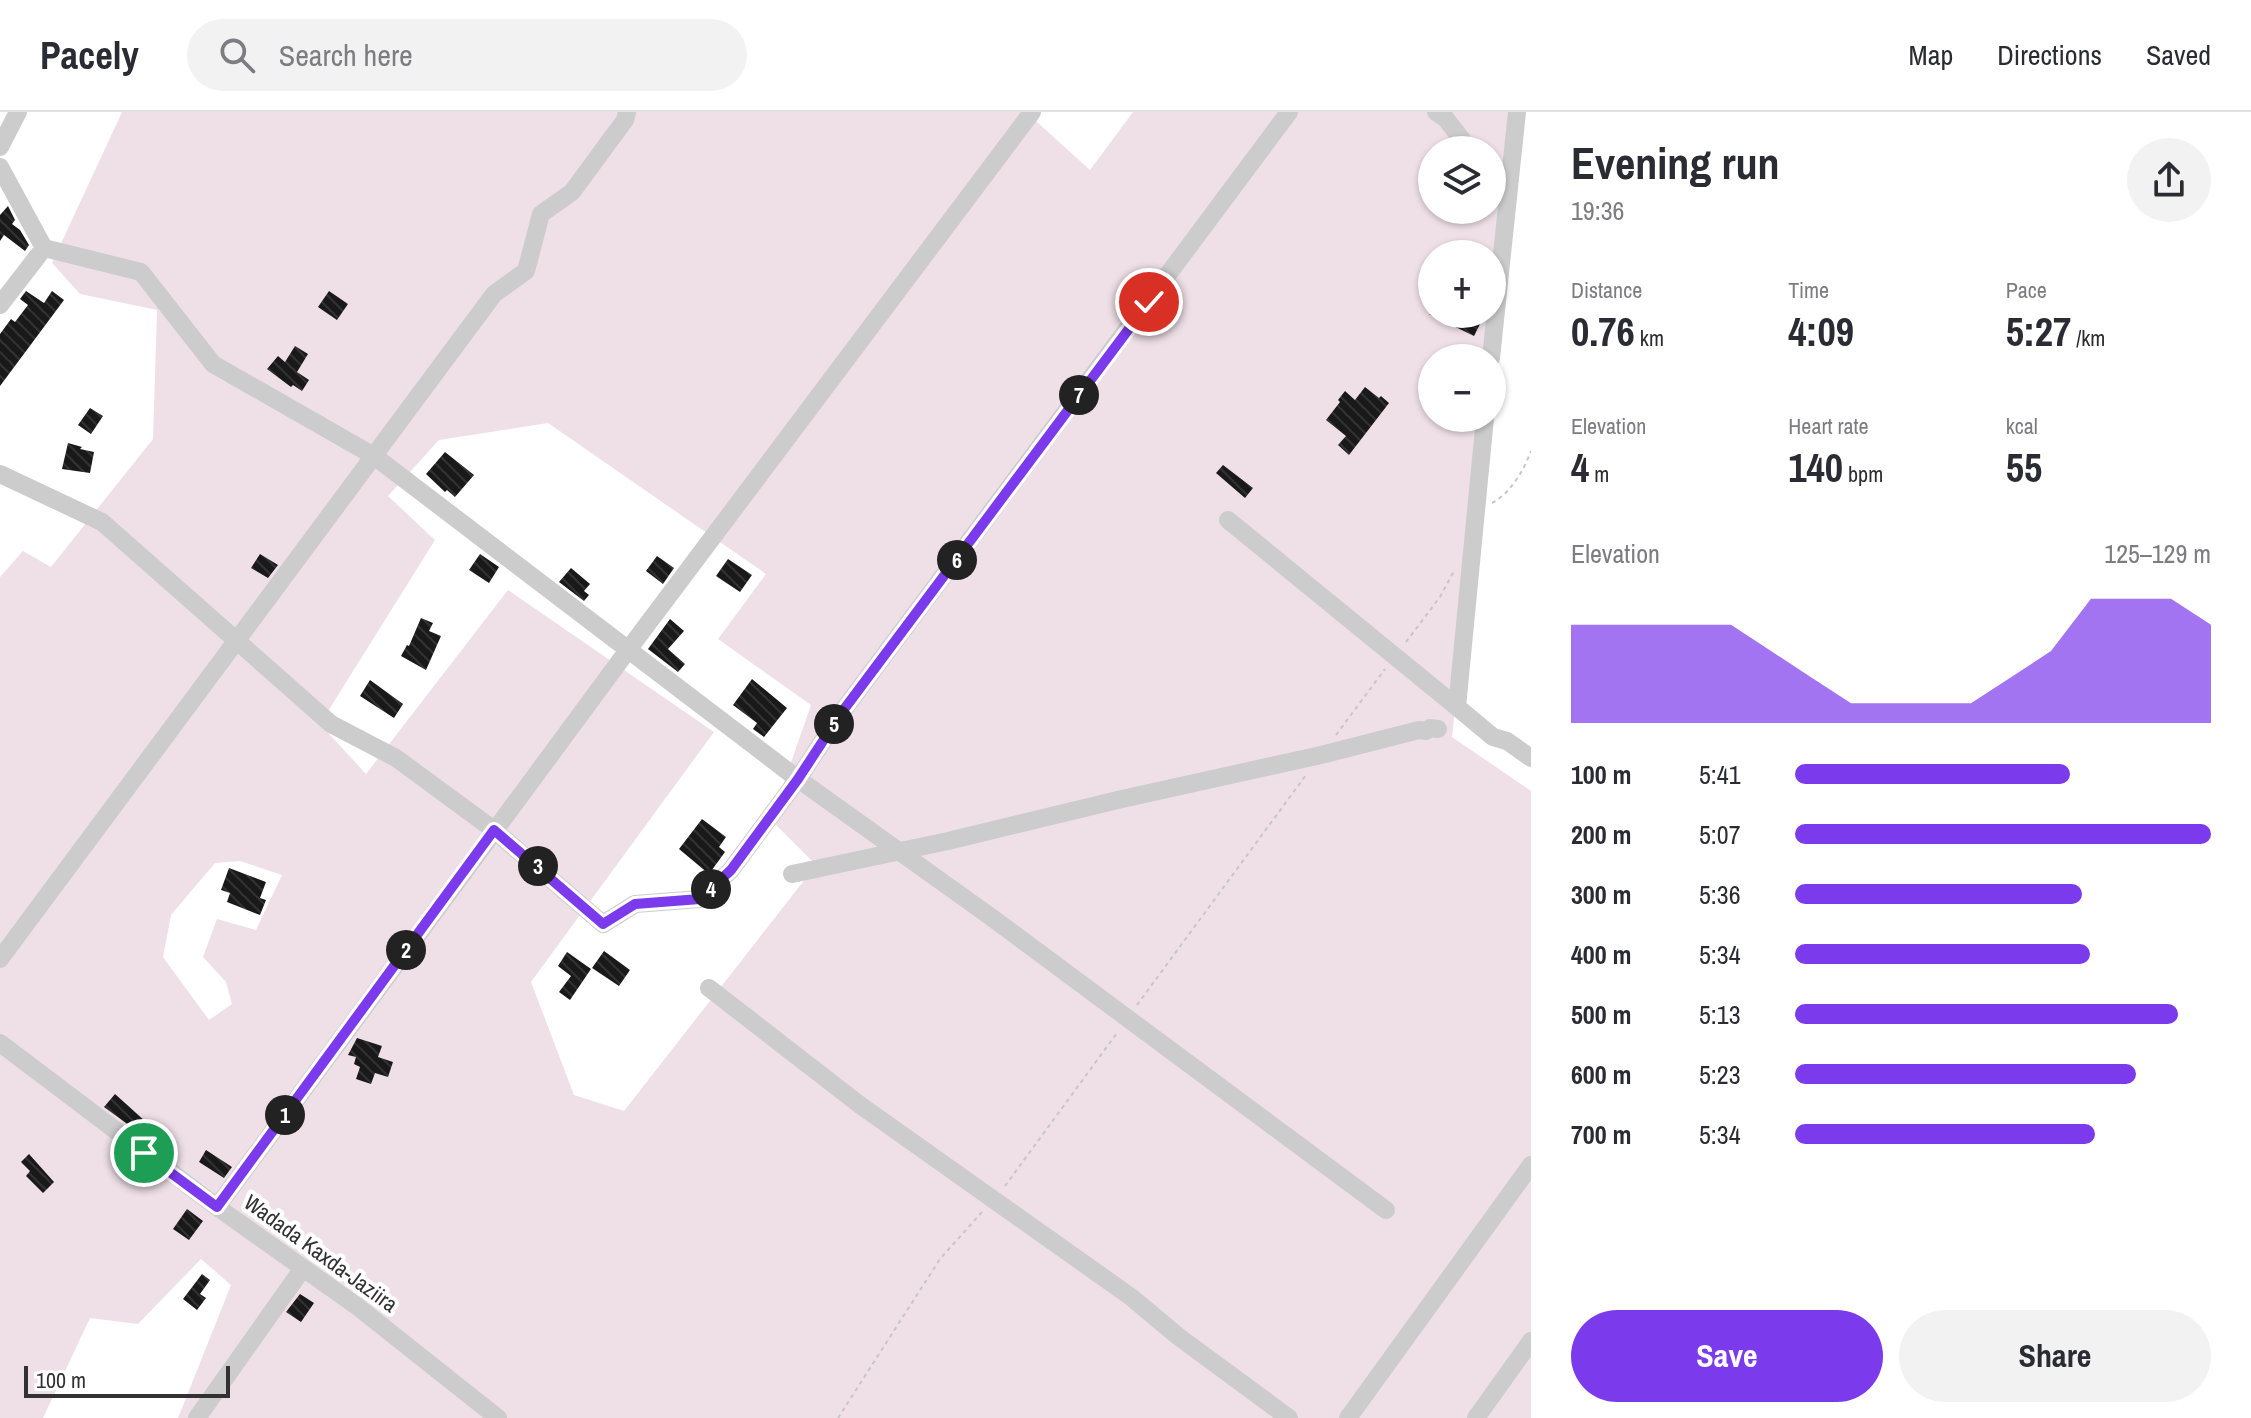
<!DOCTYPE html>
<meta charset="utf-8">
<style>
:root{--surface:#fff;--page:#f2f2f3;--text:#2b2b33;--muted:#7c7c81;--line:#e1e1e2;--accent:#7c3aed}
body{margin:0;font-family:"Archivo Narrow",sans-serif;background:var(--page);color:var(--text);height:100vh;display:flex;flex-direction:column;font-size:30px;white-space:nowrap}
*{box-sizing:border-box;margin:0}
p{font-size:26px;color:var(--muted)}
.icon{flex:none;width:44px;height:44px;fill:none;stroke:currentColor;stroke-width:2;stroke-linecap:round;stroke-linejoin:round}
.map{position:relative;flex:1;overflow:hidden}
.details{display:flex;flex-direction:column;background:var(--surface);width:720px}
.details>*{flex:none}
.fabs{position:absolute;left:1418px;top:24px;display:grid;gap:16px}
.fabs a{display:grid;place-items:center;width:88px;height:88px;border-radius:50%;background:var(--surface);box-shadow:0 2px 6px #0004;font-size:40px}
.scale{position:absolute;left:24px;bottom:20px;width:206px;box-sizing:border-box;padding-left:8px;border:4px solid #323232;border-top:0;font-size:22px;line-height:28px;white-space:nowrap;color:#323232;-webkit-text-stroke:6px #fff;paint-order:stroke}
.pin{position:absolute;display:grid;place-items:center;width:68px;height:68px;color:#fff;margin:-34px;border:4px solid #fff;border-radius:50%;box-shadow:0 2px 8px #0007}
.km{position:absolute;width:40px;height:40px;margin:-20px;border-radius:50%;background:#222;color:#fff;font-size:22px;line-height:40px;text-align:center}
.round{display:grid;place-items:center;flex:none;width:84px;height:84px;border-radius:42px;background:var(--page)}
.overview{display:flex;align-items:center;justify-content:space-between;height:136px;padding:0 40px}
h1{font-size:44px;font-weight:700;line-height:60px}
.metrics{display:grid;grid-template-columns:repeat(3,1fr);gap:12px;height:136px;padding:8px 40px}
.metrics div{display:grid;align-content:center}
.metrics b{font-size:40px;font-weight:700}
.metrics small{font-size:22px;font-weight:400}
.metrics p{font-size:22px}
.chart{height:224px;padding:16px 40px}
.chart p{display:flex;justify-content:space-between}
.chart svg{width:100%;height:144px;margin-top:8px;fill:var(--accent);opacity:.7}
.cta{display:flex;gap:16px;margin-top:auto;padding:16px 40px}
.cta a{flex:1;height:92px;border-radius:48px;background:var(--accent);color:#fff;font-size:32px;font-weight:700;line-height:92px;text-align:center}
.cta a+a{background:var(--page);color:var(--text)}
ul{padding:0 40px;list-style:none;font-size:26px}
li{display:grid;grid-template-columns:128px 96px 1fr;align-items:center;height:60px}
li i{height:20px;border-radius:10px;background:var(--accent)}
header{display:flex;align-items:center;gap:48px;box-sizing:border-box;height:112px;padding:0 40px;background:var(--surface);border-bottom:2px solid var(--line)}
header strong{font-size:38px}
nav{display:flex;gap:44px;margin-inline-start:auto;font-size:28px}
.search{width:560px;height:72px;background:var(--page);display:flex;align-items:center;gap:20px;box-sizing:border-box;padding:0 28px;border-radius:44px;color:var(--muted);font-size:30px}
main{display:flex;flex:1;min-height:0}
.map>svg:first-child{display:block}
.green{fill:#efe0e7;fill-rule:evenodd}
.building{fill:url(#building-back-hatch)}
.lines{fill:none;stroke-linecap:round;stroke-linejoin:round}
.path{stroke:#c6c6c6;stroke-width:2;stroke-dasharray:4 4;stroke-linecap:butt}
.minor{stroke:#ccc;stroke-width:18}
.route-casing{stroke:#fff;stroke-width:16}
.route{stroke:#7c3aed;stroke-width:10}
.labels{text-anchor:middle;stroke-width:8;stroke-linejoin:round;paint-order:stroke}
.street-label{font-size:22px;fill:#323232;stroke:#fff}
</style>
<header>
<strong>Pacely</strong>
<div class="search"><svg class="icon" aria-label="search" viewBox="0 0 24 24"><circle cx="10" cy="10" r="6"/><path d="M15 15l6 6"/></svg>Search here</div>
<nav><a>Map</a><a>Directions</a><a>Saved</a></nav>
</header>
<main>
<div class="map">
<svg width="1531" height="1306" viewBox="0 0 1531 1306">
<defs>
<pattern id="building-back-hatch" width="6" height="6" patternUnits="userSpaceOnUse" patternTransform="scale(2)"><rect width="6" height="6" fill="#191919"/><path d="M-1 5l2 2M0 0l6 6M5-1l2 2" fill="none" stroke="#323232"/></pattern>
</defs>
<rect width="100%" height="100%" fill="#fff"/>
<!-- green -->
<path class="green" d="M122,0H1026L1090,58L1133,0H1517L1492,246H1432V306H1486L1452,625L1531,679V1306H178L231,1173L201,1147L138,1212L90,1206L43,1306H0V465L23,439L51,455L153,327L157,198L80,182L52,151ZM1432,38H1492V98H1432ZM1432,142H1492V202H1432ZM548,311L766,462L718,527L811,593L771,708L816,753L624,999L574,983L531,870L714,620L508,478L366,662L320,612L435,428L388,384L439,328ZM240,749L282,763L256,818L217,807L203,845L226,870L232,892L209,908L163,845L171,803L215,751Z"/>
<!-- building -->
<path class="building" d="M8,94L15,108L12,112L20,118L29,133L25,139L4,123L0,129V103Z
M26,179L44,191L52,179L64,188L0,274V222L11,207L15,210L28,193L20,187Z
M329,179L348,192L337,208L318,195Z
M1429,202H1460L1480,212L1474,224Z
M295,234L308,242L297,260L309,268L302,279L293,273L291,275L267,257L278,244L285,250Z
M1365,275L1379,286L1381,284L1389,291L1349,343L1338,333L1346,324L1326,308L1340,290L1338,288L1345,279L1355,288Z
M90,296L103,304L91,322L78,313Z
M68,331L82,335L80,337L94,340L90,361L62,357Z
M445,340L474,363L455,385L447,378L445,380L426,362Z
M1223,353L1253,376L1245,386L1216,361Z
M260,442L278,453L268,466L251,456Z
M480,442L499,455L489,471L469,458Z
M657,444L674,456L663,472L646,459Z
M728,447L752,463L740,480L716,464Z
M571,456L590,472L584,479L589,483L584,489L559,470Z
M421,506L433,511L429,519L441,524L426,558L401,544L407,533L409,534Z
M670,507L684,519L668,537L685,552L678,560L648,537Z
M752,567L787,596L764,625L753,617L757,611L733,593Z
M370,568L403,592L394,606L360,584Z
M702,707L726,725L719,735L725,740L709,762L679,737Z
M229,756L266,770L260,786L266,788L260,803L227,790L230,781L221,778Z
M604,839L630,858L619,874L592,856Z
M567,840L591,857L570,888L559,880L571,864L558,854Z
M357,926L382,934L378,945L393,950L388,965L375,961L371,972L356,967L360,955L354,952L356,945L348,943Z
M115,982L145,1009L137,1019L104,995Z
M206,1038L232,1055L224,1066L199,1050Z
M29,1042L54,1070L43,1081L26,1064L30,1059L21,1050Z
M187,1097L203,1109L189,1128L173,1117Z
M202,1162L210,1168L200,1182L206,1186L197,1198L183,1187Z
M300,1182L314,1191L301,1210L286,1200Z"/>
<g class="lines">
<!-- path -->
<path class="path" d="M1492,391C1510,382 1524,358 1531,339
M1406,530L1440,485L1454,459
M1336,623L1385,557
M1137,893L1306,663
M1005,1074L1117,921
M838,1306L940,1147L982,1100"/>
<!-- minor -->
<path class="minor" d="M1289,0L842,600L798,667L991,805L1386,1098
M1436,0L1446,7L1470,38
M0,35L18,0
M1492,54L1510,68
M0,55L44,136L0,193
M1491,246L1517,0
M1485,306L1457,595L1493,625L1507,629L1531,646
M0,362L102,410L331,612L396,646L494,718L603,812L635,792L700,787L731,758L798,667L374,344L213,252L141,160L44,136
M1228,408L1457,595
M792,762L948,729L1122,687L1321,643L1419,618L1426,619L1430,616L1438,617
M0,847L494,182L526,159L541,102L572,80L625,8L627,0
M709,876L860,993L1131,1185L1179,1225L1289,1306
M0,931L217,1095L358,1195L498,1306
M217,1095L628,538L1032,0
M197,1306L303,1156
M1348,1306L1531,1053
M1476,1306L1531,1229"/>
</g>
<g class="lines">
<!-- route casing -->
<g class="route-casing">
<path id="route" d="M144,1041L217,1095L494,718L603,812L635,792L700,787L731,758L798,667L842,600L1149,190"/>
</g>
<!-- route -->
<use href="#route" class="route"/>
</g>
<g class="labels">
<!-- street labels -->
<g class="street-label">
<text transform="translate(321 1141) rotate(36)" y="8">Wadada Kaxda-Jaziira</text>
</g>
</g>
</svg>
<div class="fabs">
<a><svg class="icon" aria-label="layers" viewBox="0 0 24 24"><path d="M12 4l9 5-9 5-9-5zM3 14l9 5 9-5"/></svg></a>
<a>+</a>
<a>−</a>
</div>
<div class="scale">100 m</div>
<div class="pin" style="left:144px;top:1041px;background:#1e9e55"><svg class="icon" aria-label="arrive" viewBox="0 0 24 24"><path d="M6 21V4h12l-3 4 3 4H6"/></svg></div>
<div class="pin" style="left:1149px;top:190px;background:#d93025"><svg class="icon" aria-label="check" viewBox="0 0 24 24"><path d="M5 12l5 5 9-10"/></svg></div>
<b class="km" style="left:285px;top:1003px">1</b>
<b class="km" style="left:406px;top:838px">2</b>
<b class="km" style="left:538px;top:754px">3</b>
<b class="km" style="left:711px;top:777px">4</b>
<b class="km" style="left:834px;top:612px">5</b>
<b class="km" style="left:957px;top:448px">6</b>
<b class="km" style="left:1079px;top:283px">7</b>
</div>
<section class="details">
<div class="overview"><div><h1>Evening run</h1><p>19:36</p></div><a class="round"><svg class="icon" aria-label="share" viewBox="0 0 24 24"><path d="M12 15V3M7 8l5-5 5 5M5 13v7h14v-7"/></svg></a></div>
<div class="metrics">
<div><p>Distance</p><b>0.76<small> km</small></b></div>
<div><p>Time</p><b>4:09</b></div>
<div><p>Pace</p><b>5:27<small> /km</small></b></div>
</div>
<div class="metrics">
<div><p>Elevation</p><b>4<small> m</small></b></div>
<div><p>Heart rate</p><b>140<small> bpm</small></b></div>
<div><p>kcal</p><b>55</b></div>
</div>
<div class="chart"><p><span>Elevation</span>125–129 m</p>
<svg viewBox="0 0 160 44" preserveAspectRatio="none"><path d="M0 44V14L10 14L20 14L30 14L40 14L50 22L60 30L70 38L80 38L90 38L100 38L110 30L120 22L130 6L140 6L150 6L160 14V44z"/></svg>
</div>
<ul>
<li><b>100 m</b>5:41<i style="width:66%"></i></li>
<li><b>200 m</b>5:07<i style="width:100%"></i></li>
<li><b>300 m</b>5:36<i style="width:69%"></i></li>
<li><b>400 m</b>5:34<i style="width:71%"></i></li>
<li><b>500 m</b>5:13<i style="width:92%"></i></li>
<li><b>600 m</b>5:23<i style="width:82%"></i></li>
<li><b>700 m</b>5:34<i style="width:72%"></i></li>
</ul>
<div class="cta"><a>Save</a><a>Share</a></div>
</section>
</main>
